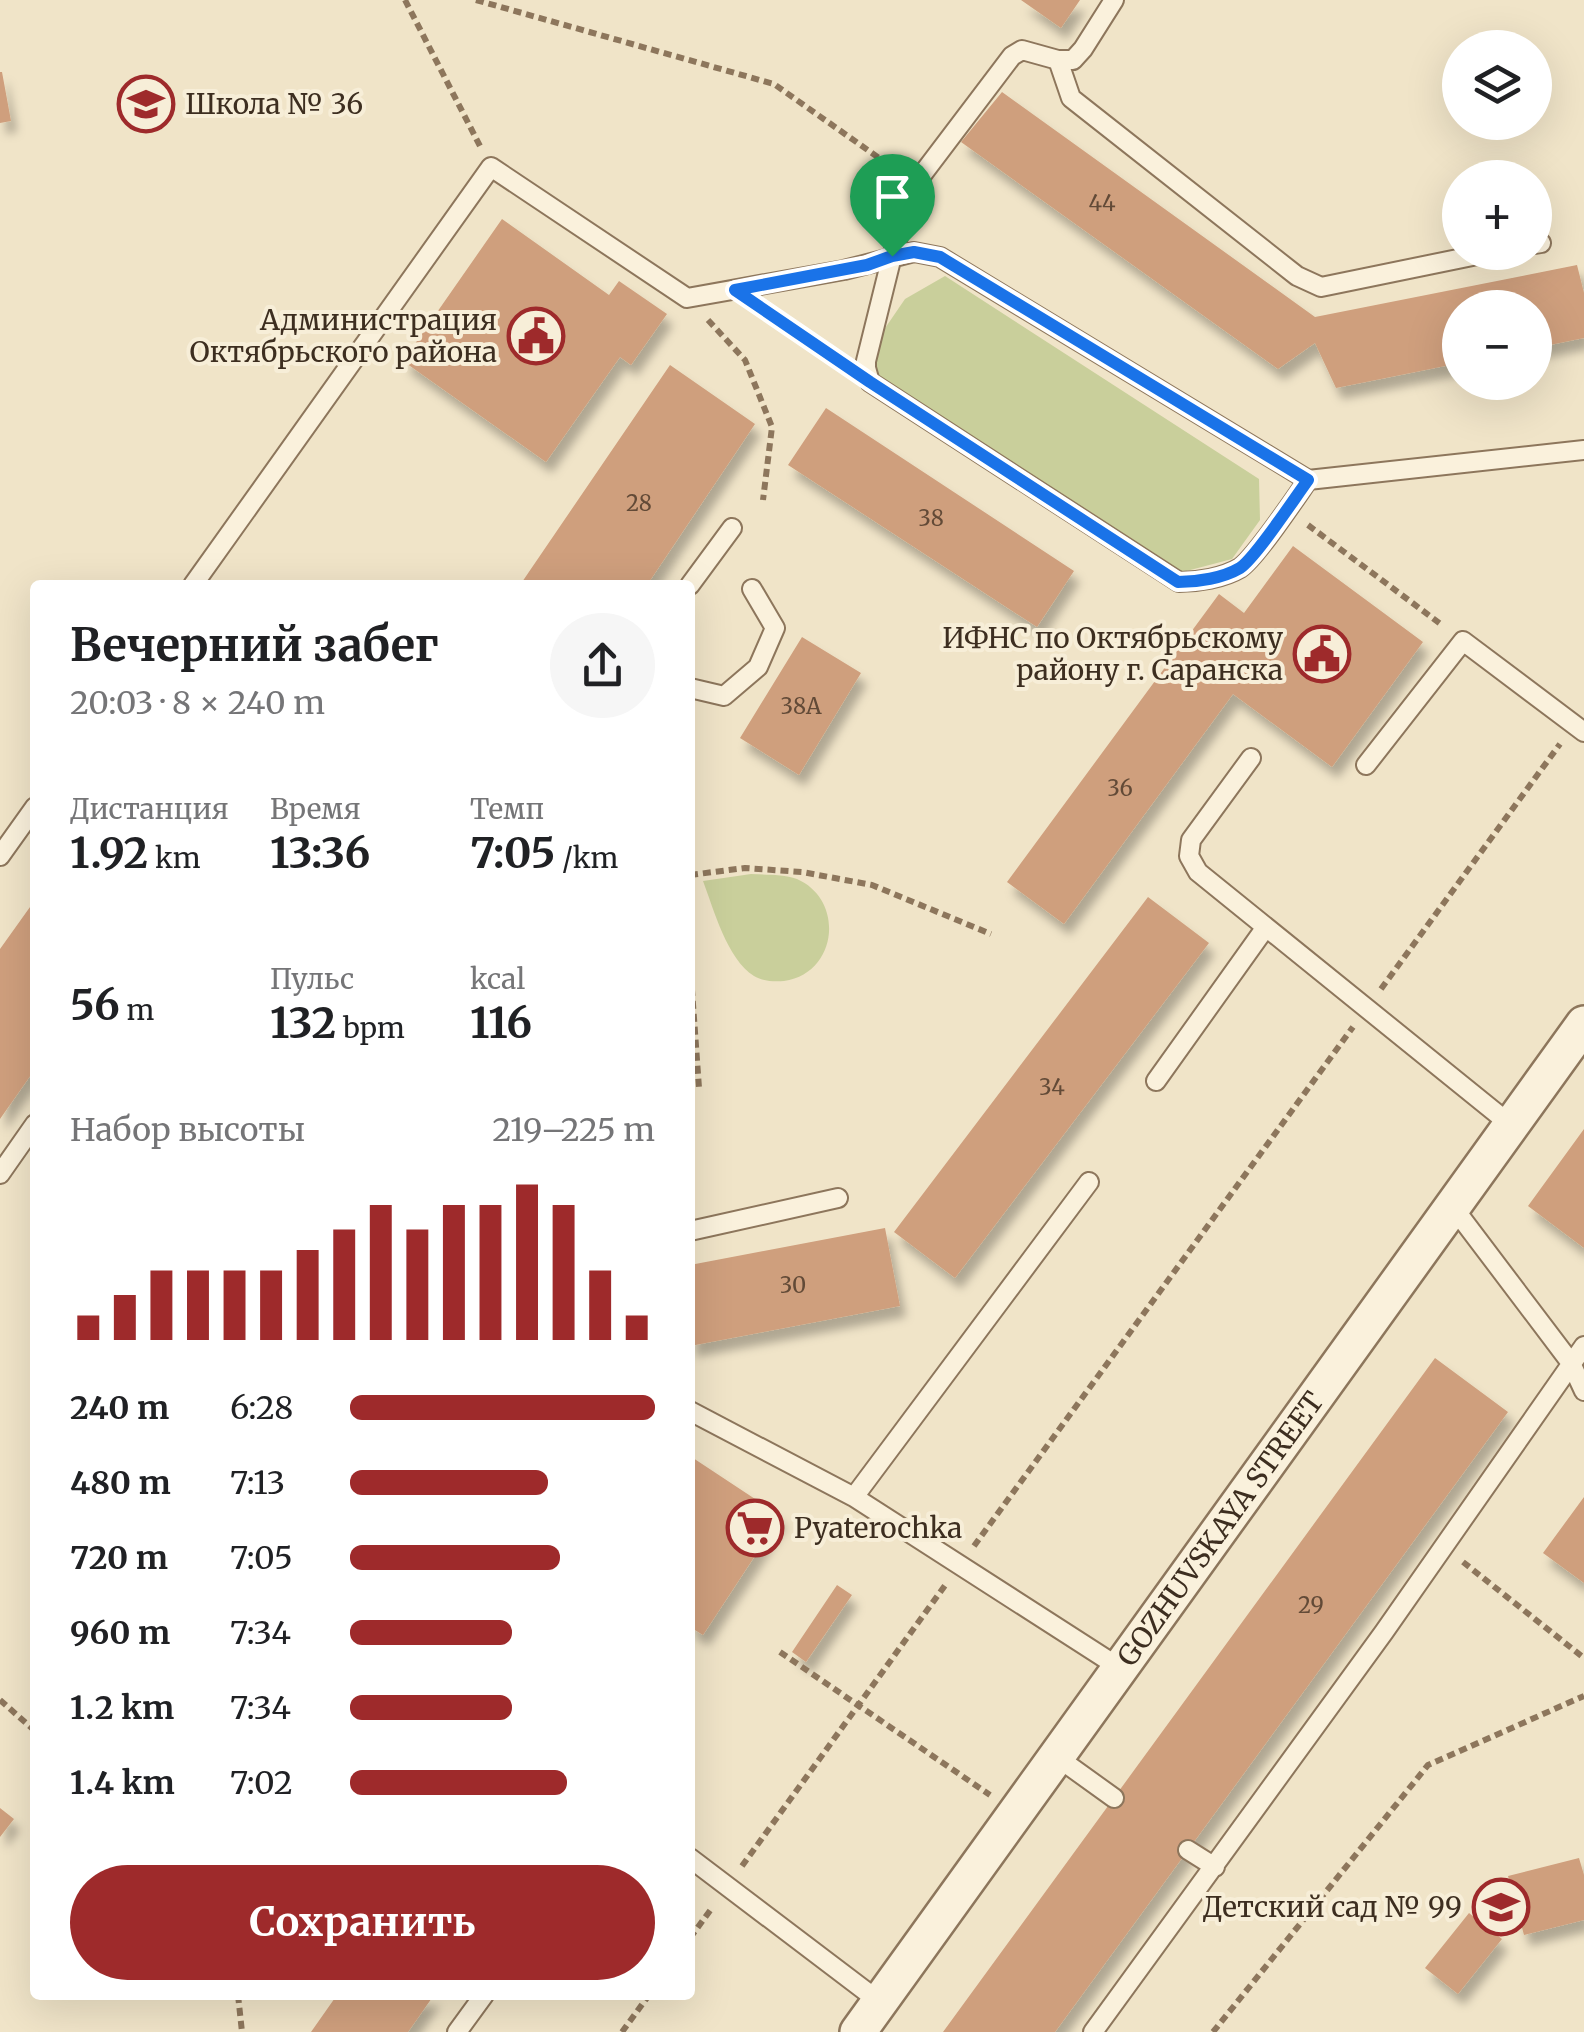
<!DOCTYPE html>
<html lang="ru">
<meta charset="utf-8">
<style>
:root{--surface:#fff;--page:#f6f6f6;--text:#202124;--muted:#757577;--accent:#9e2a2b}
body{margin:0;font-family:Merriweather,serif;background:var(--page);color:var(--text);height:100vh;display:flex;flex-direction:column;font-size:38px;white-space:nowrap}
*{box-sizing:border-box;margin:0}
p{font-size:32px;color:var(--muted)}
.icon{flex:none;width:55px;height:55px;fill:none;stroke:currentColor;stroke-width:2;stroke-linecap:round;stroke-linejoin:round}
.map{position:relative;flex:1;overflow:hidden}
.panel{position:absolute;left:30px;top:580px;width:665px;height:1420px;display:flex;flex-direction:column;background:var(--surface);border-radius:10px;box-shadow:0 10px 40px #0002}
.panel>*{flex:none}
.tools{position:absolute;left:1442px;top:30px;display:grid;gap:20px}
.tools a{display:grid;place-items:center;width:110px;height:110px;border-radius:50%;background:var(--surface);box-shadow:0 10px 40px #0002;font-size:50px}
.pin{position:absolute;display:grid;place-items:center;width:85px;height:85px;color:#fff;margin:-102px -42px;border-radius:50% 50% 50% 0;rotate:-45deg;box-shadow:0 0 10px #0007}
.pin .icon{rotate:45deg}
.round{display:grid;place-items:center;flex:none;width:105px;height:105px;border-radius:52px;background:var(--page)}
.headline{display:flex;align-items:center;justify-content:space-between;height:170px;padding:0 40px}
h1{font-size:45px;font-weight:700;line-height:75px}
.figures{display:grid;grid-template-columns:repeat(3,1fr);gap:15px;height:170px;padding:10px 40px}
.figures div{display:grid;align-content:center}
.figures b{font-size:42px;font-weight:700}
.figures small{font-size:28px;font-weight:400}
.figures p{font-size:28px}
.chart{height:280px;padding:20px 40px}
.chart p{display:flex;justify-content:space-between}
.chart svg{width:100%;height:180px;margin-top:10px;stroke:var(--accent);stroke-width:6}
.button{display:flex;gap:20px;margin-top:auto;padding:20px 40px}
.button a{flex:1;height:115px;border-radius:60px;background:var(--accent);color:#fff;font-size:40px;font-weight:700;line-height:115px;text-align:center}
ul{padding:0 40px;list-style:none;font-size:32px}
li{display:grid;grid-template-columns:160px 120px 1fr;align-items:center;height:75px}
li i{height:25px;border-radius:12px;background:var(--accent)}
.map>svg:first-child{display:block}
.green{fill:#c9cf9b}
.building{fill:#cf9f7d;filter:url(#shadow)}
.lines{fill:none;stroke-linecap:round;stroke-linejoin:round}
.service-casing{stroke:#8d765c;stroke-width:22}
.minor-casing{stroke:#8d765c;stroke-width:40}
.path{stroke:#8d765c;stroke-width:6;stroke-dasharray:8 5;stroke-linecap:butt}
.service{stroke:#faf1dc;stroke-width:18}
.minor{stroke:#faf1dc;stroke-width:35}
.route-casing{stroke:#fff;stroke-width:20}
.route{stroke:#1a73e8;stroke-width:12}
.labels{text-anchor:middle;stroke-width:8;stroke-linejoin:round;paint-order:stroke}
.number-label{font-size:22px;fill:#624a37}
.poi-label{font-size:28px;fill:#3d2e20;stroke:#f7eed8;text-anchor:end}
.street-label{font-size:28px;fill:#3d2e20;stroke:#f7eed8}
</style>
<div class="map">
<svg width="1584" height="2032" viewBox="0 0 1584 2032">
<defs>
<filter id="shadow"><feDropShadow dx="6" dy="11" stdDeviation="5" flood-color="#0004"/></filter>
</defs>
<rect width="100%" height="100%" fill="#f0e4c8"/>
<!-- green -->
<path class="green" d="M945,276L1259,479L1260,520L1232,559L1179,573L875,377L879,337L905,299Z
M751,874C765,875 783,874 797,879C845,900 838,973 784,981C774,982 762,981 754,976C727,959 714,910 703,881Z"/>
<!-- building -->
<path class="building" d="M1021,0H1080L1061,28Z
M0,72H2L11,121L0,123Z
M1002,92L1315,317L1577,265L1584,293V338L1535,348V308H1460V363L1336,388L1315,343L1278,369L961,142Z
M502,219L609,295L619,281L667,314L631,365L620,357L546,462L403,361Z
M670,365L755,424L647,585H520Z
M826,408L1074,571L1037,627L788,465Z
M1293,546L1423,642L1332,767L1233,694L1064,924L1007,882L1219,594L1244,613Z
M802,637L861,673L799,775L740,738Z
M1148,897L1209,943L955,1278L894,1232Z
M35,900V1069L0,1119V949Z
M1584,1129V1248L1528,1206Z
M885,1228L900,1306L690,1346V1265Z
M1435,1358L1508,1412L1055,2032H943Z
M690,1456L781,1516L703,1635L690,1627Z
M1584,1497V1583L1543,1553Z
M837,1585L852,1595L806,1662L792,1652Z
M0,1808L14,1819L0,1837Z
M1579,1858L1584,1875V1920L1524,1935L1508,1876Z
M1469,1913L1502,1939L1458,1994L1425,1968Z
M337,1995H434L408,2032H311Z"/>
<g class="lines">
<!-- service casing -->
<g class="service-casing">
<path id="service" d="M1114,0L1083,49L1073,60H1058L1022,50L1012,56L915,184L892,256L866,361V368L870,382L1179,582C1198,582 1223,578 1240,568C1256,557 1294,500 1308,480
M1058,60L1071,98L1297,276L1321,287L1492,252
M1535,244L1541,243
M193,585L491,167L687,298L844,270L914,252L940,257L1308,480L1584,450
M690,585L732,528
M690,688L724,696L758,667L775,628L752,589
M1251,758L1191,840L1189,856L1198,872L1511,1125
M1366,765L1463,641L1584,732
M0,856L35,807
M1156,1081L1266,927
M0,1174L35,1124
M1453,1207L1571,1363L1584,1391
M690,1231L838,1198
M690,1411L854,1497L1120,1668
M854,1497L1089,1182
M1057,1757L1114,1798
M1188,1850L1215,1867
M690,1858L880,2002
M457,2032L484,1995
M1093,2032L1384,1632L1584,1346"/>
</g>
<!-- minor casing -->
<g class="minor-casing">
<g id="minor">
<path id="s1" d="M858,2032L1584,1024"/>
</g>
</g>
<!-- path -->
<path class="path" d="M405,0L480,146
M476,0L774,84L896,170
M765,310L841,362
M708,320L745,360L772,427L763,500
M1308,525L1442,625
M690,875L745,868L802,872L872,885L991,934
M690,962L699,1088
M1381,989L1560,744
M974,1546L1353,1027
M1463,1562L1584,1658
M780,1652L990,1795
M0,1700L35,1731
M742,1866L946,1584
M690,1938L712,1908
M238,1995L242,2032
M622,2032L649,1995
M1213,2032L1428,1765L1584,1696"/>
<!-- service -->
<use href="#service" class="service"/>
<!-- minor -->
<use href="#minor" class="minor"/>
</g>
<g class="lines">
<!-- route casing -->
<g class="route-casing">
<path id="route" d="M914,252L940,257L1308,480C1294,499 1256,557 1240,568C1223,578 1198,582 1178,582L870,382L735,290L867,265L892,256Z"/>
</g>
<!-- route -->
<use href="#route" class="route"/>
</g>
<!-- icons -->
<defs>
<g id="school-ring" transform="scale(2.875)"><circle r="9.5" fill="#f7eed8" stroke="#9e2a2b" stroke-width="1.5"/><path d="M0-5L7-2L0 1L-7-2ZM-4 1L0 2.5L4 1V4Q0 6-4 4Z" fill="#9e2a2b"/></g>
<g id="civic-ring" transform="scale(2.875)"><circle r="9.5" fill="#f7eed8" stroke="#9e2a2b" stroke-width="1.5"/><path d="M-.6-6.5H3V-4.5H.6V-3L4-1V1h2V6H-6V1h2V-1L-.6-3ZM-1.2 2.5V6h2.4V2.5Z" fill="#9e2a2b"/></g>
<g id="supermarket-ring" transform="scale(2.875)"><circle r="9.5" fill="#f7eed8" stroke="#9e2a2b" stroke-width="1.5"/><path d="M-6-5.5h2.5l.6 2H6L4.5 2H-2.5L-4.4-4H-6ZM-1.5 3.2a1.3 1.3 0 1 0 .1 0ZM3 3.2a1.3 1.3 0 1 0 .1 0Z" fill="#9e2a2b"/></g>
</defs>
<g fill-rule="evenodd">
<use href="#school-ring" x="146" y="104"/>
<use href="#civic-ring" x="536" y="336"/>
<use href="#civic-ring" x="1322" y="654"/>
<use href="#supermarket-ring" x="755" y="1528"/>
<use href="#school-ring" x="1501" y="1907"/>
</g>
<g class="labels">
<!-- number labels -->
<g class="number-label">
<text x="1102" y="211">44</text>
<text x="639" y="511">28</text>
<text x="931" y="526">38</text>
<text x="801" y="714">38А</text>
<text x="1120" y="796">36</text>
<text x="1052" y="1095">34</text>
<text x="793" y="1293">30</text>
<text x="1311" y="1613">29</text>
</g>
<!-- poi labels -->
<g class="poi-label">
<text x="185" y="114" text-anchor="start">Школа № 36</text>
<text x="497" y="330">Администрация<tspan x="497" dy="32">Октябрьского района</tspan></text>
<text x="1283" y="648">ИФНС по Октябрьскому<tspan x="1283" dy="32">району г. Саранска</tspan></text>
<text x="794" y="1538" text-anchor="start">Pyaterochka</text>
<text x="1462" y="1917">Детский сад № 99</text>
</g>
<!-- street labels -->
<g class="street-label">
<text dy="10" stroke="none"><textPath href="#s1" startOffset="620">GOZHUVSKAYA STREET</textPath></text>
</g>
</g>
</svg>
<div class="tools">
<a><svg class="icon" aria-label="layers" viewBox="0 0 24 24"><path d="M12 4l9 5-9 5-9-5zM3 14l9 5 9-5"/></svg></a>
<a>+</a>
<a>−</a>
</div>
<div class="pin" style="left:892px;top:256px;background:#1e9e55"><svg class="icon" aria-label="arrive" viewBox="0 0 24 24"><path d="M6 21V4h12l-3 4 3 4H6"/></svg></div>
<section class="panel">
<div class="headline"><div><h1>Вечерний забег</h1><p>20:03 · 8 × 240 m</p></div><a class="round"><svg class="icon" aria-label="share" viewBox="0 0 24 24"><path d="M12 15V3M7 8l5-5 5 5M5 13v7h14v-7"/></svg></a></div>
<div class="figures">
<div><p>Дистанция</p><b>1.92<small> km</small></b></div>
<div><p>Время</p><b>13:36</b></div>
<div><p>Темп</p><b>7:05<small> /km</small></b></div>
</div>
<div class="figures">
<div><b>56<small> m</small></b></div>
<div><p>Пульс</p><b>132<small> bpm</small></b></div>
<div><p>kcal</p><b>116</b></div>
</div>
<div class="chart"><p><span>Набор высоты</span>219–225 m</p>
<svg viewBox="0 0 160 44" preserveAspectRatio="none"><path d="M5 44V38M15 44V33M25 44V27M35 44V27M45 44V27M55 44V27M65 44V22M75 44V17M85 44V11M95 44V17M105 44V11M115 44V11M125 44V6M135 44V11M145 44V27M155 44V38"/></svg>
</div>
<ul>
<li><b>240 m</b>6:28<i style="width:100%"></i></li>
<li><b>480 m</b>7:13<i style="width:65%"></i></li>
<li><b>720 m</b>7:05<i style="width:69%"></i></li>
<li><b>960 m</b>7:34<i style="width:53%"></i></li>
<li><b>1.2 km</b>7:34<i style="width:53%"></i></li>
<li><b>1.4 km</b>7:02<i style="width:71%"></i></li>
</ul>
<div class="button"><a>Сохранить</a></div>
</section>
</div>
